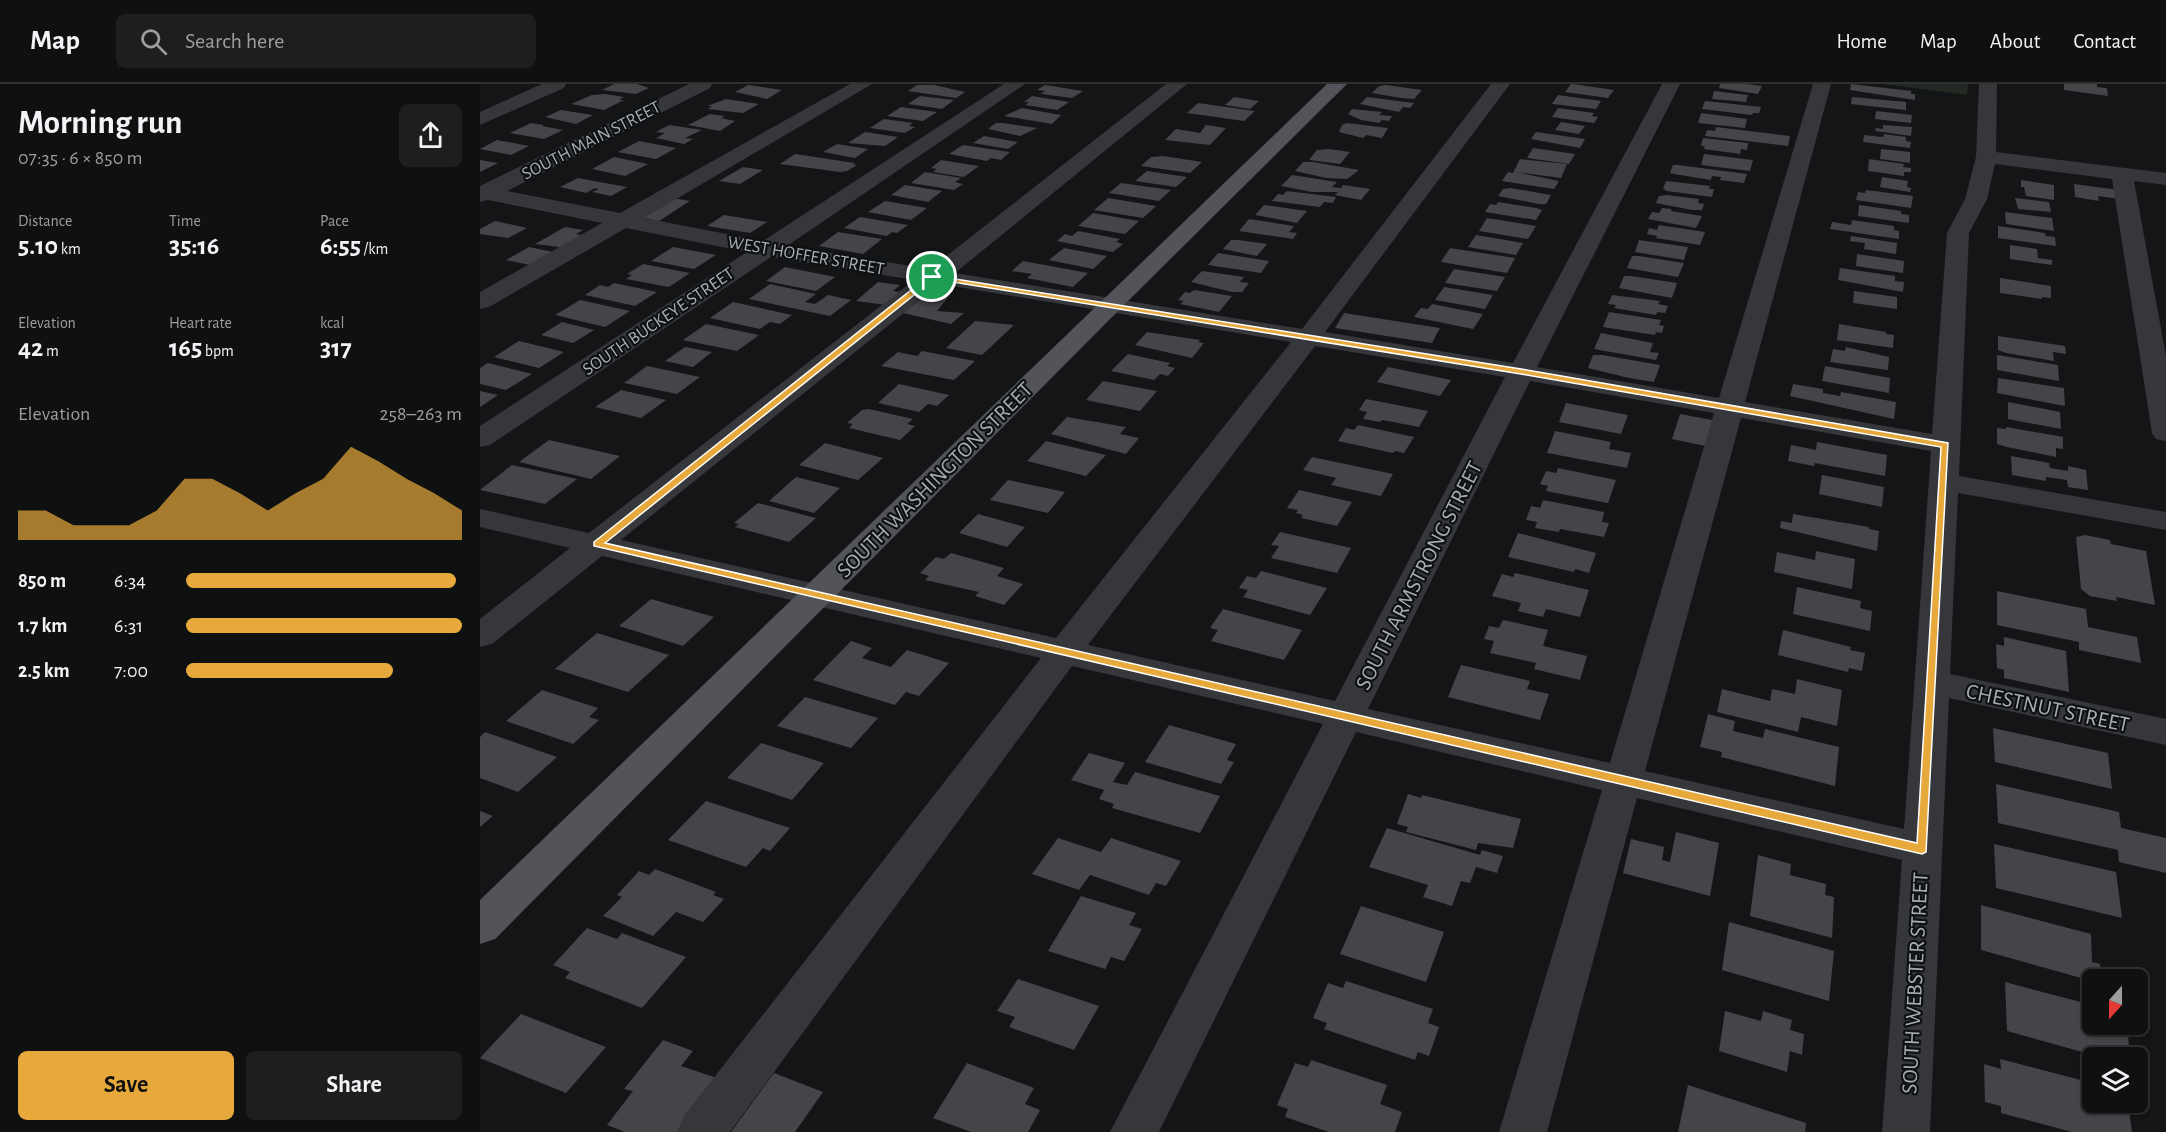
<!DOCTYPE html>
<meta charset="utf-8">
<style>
:root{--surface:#0f1010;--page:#1d1e1e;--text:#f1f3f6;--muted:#9b9d9f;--line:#2f3030;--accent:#e7a93c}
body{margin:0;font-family:"Alegreya Sans",sans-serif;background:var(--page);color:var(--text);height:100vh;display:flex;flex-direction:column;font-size:22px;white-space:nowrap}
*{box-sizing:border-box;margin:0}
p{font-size:20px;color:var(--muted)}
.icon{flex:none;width:33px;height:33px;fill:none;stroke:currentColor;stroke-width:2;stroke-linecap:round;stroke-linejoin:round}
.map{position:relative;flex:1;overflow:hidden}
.panel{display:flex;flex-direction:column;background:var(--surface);width:480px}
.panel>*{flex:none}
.needle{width:39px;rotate:201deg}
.fabs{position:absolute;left:1602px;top:885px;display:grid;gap:12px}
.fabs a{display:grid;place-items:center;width:66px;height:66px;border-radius:9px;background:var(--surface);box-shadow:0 2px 4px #0004,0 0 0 2px var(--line);font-size:30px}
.pin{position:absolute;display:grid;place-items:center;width:51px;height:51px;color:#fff;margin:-26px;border:3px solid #fff;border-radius:50%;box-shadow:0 2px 6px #0007}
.round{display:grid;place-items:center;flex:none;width:63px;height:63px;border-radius:9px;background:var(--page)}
.head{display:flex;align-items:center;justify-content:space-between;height:102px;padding:0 18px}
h1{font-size:33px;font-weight:600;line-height:45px}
.figures{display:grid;grid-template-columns:repeat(3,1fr);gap:9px;height:102px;padding:6px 18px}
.figures div{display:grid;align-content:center}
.figures b{font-size:26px;font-weight:600}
.figures small{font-size:16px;font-weight:400}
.figures p{font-size:16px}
.chart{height:168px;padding:12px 18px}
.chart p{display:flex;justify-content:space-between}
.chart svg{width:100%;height:108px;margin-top:6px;fill:var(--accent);opacity:.7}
.button{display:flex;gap:12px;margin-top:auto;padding:12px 18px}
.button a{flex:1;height:69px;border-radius:9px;background:var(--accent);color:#111;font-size:24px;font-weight:600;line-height:69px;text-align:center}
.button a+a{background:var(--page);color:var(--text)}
ul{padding:0 18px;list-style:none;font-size:20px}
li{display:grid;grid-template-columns:96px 72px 1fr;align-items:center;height:45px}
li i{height:15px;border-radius:8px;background:var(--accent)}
header{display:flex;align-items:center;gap:36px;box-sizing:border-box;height:84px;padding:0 30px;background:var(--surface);border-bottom:2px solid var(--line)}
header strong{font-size:28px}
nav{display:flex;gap:33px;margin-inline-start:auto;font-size:21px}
.search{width:420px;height:54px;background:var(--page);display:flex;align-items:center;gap:15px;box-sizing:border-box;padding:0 21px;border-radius:9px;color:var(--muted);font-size:22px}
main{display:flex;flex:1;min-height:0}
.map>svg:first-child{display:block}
.green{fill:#212922}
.building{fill:#444549}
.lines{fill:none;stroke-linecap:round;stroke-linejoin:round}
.minor{fill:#36373b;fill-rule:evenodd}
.major{fill:#52545a;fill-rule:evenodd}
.route{fill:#e7a93c;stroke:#fff;stroke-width:1.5;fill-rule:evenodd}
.labels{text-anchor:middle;stroke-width:4.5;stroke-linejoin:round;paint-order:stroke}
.far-street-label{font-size:18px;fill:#a7acb6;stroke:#0f1011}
.street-label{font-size:22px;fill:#a7acb6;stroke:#0f1011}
</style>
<header>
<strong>Map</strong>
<div class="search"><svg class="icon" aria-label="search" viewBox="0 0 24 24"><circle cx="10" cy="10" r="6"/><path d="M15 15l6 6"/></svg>Search here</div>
<nav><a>Home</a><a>Map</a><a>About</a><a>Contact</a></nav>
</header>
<main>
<section class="panel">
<div class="head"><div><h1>Morning run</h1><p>07:35 · 6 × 850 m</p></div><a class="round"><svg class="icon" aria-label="share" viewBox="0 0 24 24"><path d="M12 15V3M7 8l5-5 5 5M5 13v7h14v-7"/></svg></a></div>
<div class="figures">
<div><p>Distance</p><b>5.10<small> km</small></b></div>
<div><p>Time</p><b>35:16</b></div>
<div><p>Pace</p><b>6:55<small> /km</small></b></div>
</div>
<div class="figures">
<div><p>Elevation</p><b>42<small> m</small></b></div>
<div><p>Heart rate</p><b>165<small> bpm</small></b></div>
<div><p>kcal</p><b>317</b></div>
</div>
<div class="chart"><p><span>Elevation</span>258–263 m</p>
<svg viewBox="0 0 160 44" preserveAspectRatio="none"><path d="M0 44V32L10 32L20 38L30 38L40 38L50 32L60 19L70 19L80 25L90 32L100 25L110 19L120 6L130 12L140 19L150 25L160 32V44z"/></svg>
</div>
<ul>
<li><b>850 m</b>6:34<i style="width:98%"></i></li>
<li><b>1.7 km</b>6:31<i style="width:100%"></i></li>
<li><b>2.5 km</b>7:00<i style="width:75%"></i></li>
</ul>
<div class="button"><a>Save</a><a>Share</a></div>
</section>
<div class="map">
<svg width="1686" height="1048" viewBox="0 0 1686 1048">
<rect width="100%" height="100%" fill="#141516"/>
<!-- green -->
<path class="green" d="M1402,0H1488L1487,11Z"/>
<!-- building -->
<path class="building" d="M134,0H157L169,4L156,10L122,6Z
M1091,0H1093L1134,6L1128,14L1085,8Z
M1240,0H1267L1282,2L1278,10L1239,4Z
M1371,0L1431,7V10H1435V16L1370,6Z
M1584,0H1617V3L1627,4L1628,12L1584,6Z
M268,1L302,6L287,15L255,8Z
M437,1H454L485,8L476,14L428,7Z
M565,1L603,7L592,14L561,10L565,7L557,6Z
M899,2L906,1L942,6L934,15L921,14L892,9Z
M1234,7L1268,11L1266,18L1232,15Z
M125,10L144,13L139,16H144L124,26L91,20L112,11Z
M1078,11L1121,17L1116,25L1072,20Z
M440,12L474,16L462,25L428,20Z
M552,12L589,18L577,26L545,21L549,18H544Z
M754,13L779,17L770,25L745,21Z
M887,13L934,19L930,24L923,23L919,28L880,20Z
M1372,13L1426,18V26L1371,20Z
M246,15L279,20L263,29L228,25L232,22H227Z
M1225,17L1281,23L1279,29H1273L1272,31L1222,25Z
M718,19L775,27L764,37L707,29Z
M421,23L457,28L443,37L407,32Z
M542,24L581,31L572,40L524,32Z
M1078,24L1114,29L1112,32L1118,33L1114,39L1072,33Z
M872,25L902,28L899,31L912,32L909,37L902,36L899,39L881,36L868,30Z
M81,26L113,31L96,40L65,33Z
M1396,27L1432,31L1431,39L1395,35Z
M1221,29L1267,35L1265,44L1218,39Z
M230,30L245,32L241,34L255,37L240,47L208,41Z
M404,35L433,39L429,42L435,43L425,49L390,44Z
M1081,38L1105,42L1099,50L1075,46Z
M51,39L64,41L62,42L83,46L64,55L30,49Z
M516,39H523L557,44L540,52L508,45Z
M867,39L908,44L902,54L886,51L883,54L859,48L862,41Z
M189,41L222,46L205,54L213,55L204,60L176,54L185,49L176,48Z
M726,41L746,44L730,61L685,56L696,45L720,49Z
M1403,41L1432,43L1431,52L1395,47L1396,44L1403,45Z
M1236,43L1310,52L1308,62L1225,52L1227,46L1235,47Z
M385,48L418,53L405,62L368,59Z
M1056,48L1105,55L1100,64L1051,55Z
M1404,50L1426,53V57L1431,58L1430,64L1383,58L1384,51L1403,53Z
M504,52L538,58L528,65L493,59Z
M1223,54L1268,59L1267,66L1261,65L1260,70L1224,65L1225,62H1221Z
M17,56L49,62L31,71L0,65Z
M159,57L196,64L176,75L138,68Z
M357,60L388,65L375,74L343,68Z
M483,61L530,68L521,76L511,74L507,77L469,70Z
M1053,64L1095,70L1089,80L1047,74Z
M849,65L870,68L860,80L829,76L837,66Z
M1401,65L1430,68V79L1400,75Z
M315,70L375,79L373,80L377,81L367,87L360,88L300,80Z
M1224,70L1273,76L1270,87L1221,81Z
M683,72L722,78L710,89L661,82L671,73Z
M134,73L168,80L145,92L112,85Z
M1040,75L1087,80L1081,94L1036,88L1079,97L1074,105L1022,97L1028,88L1033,89Z
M1389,75L1424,80L1423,83L1431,84V88H1424V92L1388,87Z
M0,76L18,79L0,88Z
M461,76L499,82L484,93L453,88L457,85L451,84Z
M823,78H833L879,86L867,95L846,94L815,87Z
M1193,81H1198L1267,90L1264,99L1240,96L1241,93L1232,92L1231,96L1194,90L1190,89Z
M263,83L283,86L260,100L239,97Z
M667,87L707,93L696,103L655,97Z
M445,88L481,94L475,98L483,100L474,106L431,99Z
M812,91L857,98L852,103L861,104L863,101L890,105L881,116L855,111L858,108H832L801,102Z
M1402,93L1428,97L1427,103L1431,104L1430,108L1400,103Z
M98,94L147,103L131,112L112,108L119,105L115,104L106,109L80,103Z
M1541,96L1574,101V116L1546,112L1544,103H1541Z
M1186,97L1230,102L1229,105H1234L1232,113L1187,107L1183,105Z
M641,99L691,106L679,117L629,109Z
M1594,100L1639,106L1640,115L1618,112L1619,117L1595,113Z
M425,101L462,107L448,118L411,111Z
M1031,104L1065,110L1071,111L1066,120H1059L1018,112L1023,105Z
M1386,106L1433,112L1431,124L1376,116L1378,108L1385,109Z
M807,107L856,113L853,119L844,118L840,123L792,117L798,110L803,111Z
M1187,111L1219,115L1218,119L1224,120L1222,126H1212L1176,119L1179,112Z
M192,114L210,117L179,137L160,133Z
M628,114L676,122L663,134L614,126Z
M1535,114L1569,118L1571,128L1538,125Z
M405,117L447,124L431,136L388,128Z
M1018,118L1056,124L1062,126L1056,136L1005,128L1010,120L1016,121Z
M784,121L827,127L817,139L775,131Z
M1379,121L1421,127V130L1429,131V139L1378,132Z
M1182,124L1191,125V127L1222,132L1216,144L1168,135L1172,128L1179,129Z
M1525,128L1572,134L1574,147L1526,140Z
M613,129L659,137L645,150L598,142Z
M244,131L287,138L270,149L227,142Z
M380,133L428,141L417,149L412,148L407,152L364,144Z
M1007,134L1056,142L1048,155L999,147Z
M769,135L814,142L809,148L817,149L813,155L759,147Z
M1372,136L1414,142V146L1419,147V155L1350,145L1352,138L1371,141Z
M15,137L47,144L28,154L0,150V145Z
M1179,141L1225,148L1220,161L1176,154L1177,152L1167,150L1169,144L1177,146Z
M1518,142L1565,149L1566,152L1575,153L1576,162L1518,154Z
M85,143L103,146L96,150L107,152L87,164L55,160Z
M598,147L640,155L636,158L643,160L633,168L577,157L585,150L592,152Z
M358,148L402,155L383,170L339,162Z
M996,151L1043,159L1036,171L988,163Z
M1371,152L1417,159L1416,170L1384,165L1385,159L1370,157Z
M751,156H759L787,160L777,172L743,165Z
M1159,156L1208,163L1204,176L1155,168Z
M1530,161L1557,165L1558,174L1572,176V181L1530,175Z
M49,163L78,169L55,182L26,176Z
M193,163L236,171L214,185L171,177Z
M584,164L627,172L613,185L569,176Z
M970,164L1035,174L1027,189L961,178Z
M738,169L789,177L781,189L728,181Z
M1377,170L1424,177L1423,189L1376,182Z
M1152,172H1159L1204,179L1198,193L1147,184Z
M543,177L608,189L593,203L547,194L552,190L532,187Z
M163,180L210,189L189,203L146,195L152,191L147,190Z
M305,183L355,193L336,207L286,197Z
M1360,184L1415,192V197L1424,198L1423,208L1358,196Z
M974,185L1025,193L1017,207L965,199Z
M722,187L764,193L760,198L769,199L762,208H752L711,198Z
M1144,192H1151L1197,199L1192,214L1139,204Z
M1520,194L1571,202V214L1562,213V215L1520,209Z
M398,198L420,201L413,207L421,208L406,221L376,217Z
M134,199L177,208L155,222L105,211L120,201L128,203Z
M290,200L336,210L325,218L335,220L348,211L371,216L350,232L269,215Z
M964,203L1013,211L1005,225L955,216Z
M714,206L752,212L739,228L700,220L704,217L698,216L705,208L710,209Z
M1374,207L1417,213V225L1373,219Z
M454,208L470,211L457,227L484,229L471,240L423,229L446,210Z
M1132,211L1180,217L1178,220L1188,222L1185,229L1177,228L1176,231L1134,224L1136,221L1128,220Z
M100,216L150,227L125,243L75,231Z
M253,218L312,231L300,240L290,238L280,245L230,234Z
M952,220L1003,230L993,245L934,233L941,224L948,225Z
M1129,228L1181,236L1179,241L1184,242L1182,249L1176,248L1175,251L1123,243Z
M864,229L960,244L952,259L855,244Z
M495,237L534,241L502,271L466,264Z
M82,238L114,246L93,259L61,251Z
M226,240L279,251L257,267L203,256Z
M1359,240L1406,248V250L1414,251L1413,264L1357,256Z
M667,248L720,256L718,258L724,259L712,274L655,261Z
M1121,249L1173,259L1170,268L1179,269L1176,276L1114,265Z
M1518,252L1585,262L1586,270L1573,268L1574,277L1526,269L1518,266Z
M39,257L84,268L59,284L14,273Z
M205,263L232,268L213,283L185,277Z
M1366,263L1409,273L1408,286L1350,278L1353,265L1365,267Z
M442,267L495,277L474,296L401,282L418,268L437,272Z
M648,270L690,279L687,282L695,284L688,292L680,290L674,296L631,287Z
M1113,271H1122L1180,281L1174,298L1149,294L1108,284Z
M1517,271L1578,281L1579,297L1517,286Z
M8,279L52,290L26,306L0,300V284Z
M167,282L220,293L197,310L144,299Z
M1345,282L1410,294L1409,309L1342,297Z
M908,283L971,296L960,312L897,298Z
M1518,294L1584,304L1585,322L1517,309Z
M623,297L677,307L660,327L606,316Z
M419,300L469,311L457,322L448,320L439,328L398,319Z
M1313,300L1343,305V309L1360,312L1361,308L1416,318L1414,335L1310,312Z
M141,306L186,316L161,334L115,323Z
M0,307L18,311L0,323Z
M886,315L948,327L939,343L902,336L900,338L883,335L887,328L879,326Z
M1528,318L1580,328L1581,345L1528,335Z
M1086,319L1148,331L1141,350L1079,338Z
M389,325L433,335L427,340L435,342L420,356L369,344L373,340L367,339L382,326Z
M1200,330L1237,337L1230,363L1192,355Z
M587,333L646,343L640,350L659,354L646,370L571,350Z
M878,341L934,353L924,369L915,367L913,369L858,357L866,344L874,346Z
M1526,343L1583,353V365L1576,364V373L1527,363L1517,360V344L1526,345Z
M1075,347L1131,358L1129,365L1151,369L1147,384L1067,369Z
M69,356L140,372L111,395L39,378Z
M566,357L626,371L606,392L547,377Z
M1337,358L1407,371L1405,392L1335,379L1334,382L1308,377L1311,361L1336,366Z
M345,359L403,374L378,396L319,381Z
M1531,372L1569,379L1570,384L1588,387V382L1606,386L1608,406L1588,403L1587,396L1566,393V397L1532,391Z
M832,373L913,390L901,412L851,401L856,394L823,386Z
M32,381L97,395L65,420L0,406Z
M1078,384L1136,396L1128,419L1066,407L1068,402L1060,400L1066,387L1076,389Z
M1342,391L1404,403L1402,423L1339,410Z
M316,393L360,404L334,429L289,417Z
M528,396L585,408L568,429L510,416Z
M819,406L872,418L857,442L821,434L823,431L816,429L818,426L807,424Z
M1063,416L1124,428L1122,438L1129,439L1124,453L1080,445L1079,448L1055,444L1057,438L1046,436L1051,422L1060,424Z
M278,419L336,434L309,458L255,443L259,440L254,439Z
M498,430L545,443L527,463L479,449Z
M1313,430L1389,443V445L1399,447L1397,467L1300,444L1301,437L1312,439Z
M800,448L871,464L857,489L791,474L799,462L791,461Z
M1038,449L1116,469L1109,489L1095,485L1094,488L1028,473Z
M1605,451L1630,456L1631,460L1666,467L1675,521L1636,513L1637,517L1610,512L1601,505L1596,453Z
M1336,467L1375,475L1372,505L1294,488L1297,468L1335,476Z
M471,469L524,484L517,492L543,500L524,521L495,512L499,508L445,496L449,492L440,489L456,473L464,475Z
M781,487L847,504L830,531L763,513L768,506L759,504L767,492L776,494Z
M1035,489L1109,506L1100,533L1066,525L1063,533L1038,527L1041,519L1012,512L1022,490L1033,493Z
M1317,503L1381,517L1380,524L1392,527L1390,547L1313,530Z
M1517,507L1606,525L1608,543L1657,553L1661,579L1599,566V558L1517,541Z
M171,515L234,533L203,562L139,542Z
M743,525L822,546L804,576L731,557L738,546L730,544Z
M1023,536L1068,546L1063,562L1107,572L1100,596L1054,585L1056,579L1010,569L1014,557L1004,555L1009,542L1019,544Z
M1303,546L1371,563L1370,566L1385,569L1382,587L1369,584L1368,588L1298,571Z
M117,549L189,571L148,608L75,585Z
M1524,553L1586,567L1589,608L1524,594V586L1517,584L1516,560L1524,562Z
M371,557L392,564L382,574L411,583L427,566L469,579L439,612L426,608L415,621L333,596Z
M981,581L1050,597L1047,605L1069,610L1060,636L968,613Z
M1317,595L1362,606L1357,642L1321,633L1318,648L1237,628L1242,605L1290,617L1292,605L1315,610Z
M62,606L118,624L109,633L119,636L93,660L26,637Z
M325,613L398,634L371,664L297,642Z
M1228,630L1255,637L1253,647L1283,654L1285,645L1359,663L1355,702L1241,673L1242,668L1220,663Z
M689,641L756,660L747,676L754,678L741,700L665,678Z
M1513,644L1628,669L1632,705L1515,678Z
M5,648L77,673L38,708L0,694V653Z
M281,659L344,679L312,716L247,694Z
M609,669L645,679L633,698L647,701L655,688L740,712L720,749L632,724L634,720L619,715L624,706L591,696Z
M1516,700L1639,728L1641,744L1686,754V789L1639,778L1638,766L1518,739Z
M928,710L941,714L942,711L1041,735L1033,764L998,759L996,766L926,748L928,743L917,740Z
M226,717L310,744L290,767L283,764L266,783L188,756Z
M0,727L13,732L0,743Z
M907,744L1000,771L1002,766L1023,772L1017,789L996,783L990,799L981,797L972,822L943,813L948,801L889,783Z
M1196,748L1239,759L1230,812L1143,789L1151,755L1184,763L1182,776L1190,778Z
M578,754L621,768L631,754L701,777L686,802L676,799L669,811L610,791L599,806L552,790Z
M1514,760L1636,788L1642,834L1516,804Z
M1278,771L1311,780L1310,791L1346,800L1345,811L1354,813L1352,854L1270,832Z
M175,785L236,808L233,811L244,815L223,838L196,828L173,852L123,832L142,813L137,811L159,787L169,791Z
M601,812L656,829L649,841L662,845L644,877L631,873L625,885L568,867Z
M1501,821L1611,850L1612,878L1620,880L1621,896L1612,897L1501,866Z
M881,822L964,848L946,898L860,870Z
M1249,838L1354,867L1349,917L1242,886Z
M107,844L137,855L142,849L206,873L162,924L85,894L90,888L73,881Z
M538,895L619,922L594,966L529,943L535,933L517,927Z
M866,897L953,925L948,939L959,943L949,972L938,968L935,976L844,945L847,939L833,934L848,899L863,904Z
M1525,898L1612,921V940H1647L1650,974H1624L1527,947Z
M1245,927L1281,937L1283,927L1312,936L1310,946L1324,950L1322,971L1310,967L1307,988L1239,967Z
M41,930L126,963L86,1009L0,974Z
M183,956L213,967L201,982L243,996L206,1048H145L127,1041L153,1007L144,1005Z
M1520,975L1612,999V1018H1648L1652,1048H1592L1521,1029V1022L1505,1018L1504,980L1521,985Z
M831,976L907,1001L900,1020L922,1028L915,1048H849L805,1033L808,1025L797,1021L815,979L828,983Z
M487,979L554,1004L545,1020L560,1026L548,1048H491L453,1034Z
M294,989L343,1008L315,1048H251Z
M1208,1001L1326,1039L1325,1048H1198Z"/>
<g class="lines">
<!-- minor -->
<path class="minor" d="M62,0H86L84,4L0,41V28Z
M209,0H232L230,4L27,107L140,129L370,0H392L164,134L283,157L524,0H545L307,162L450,185L686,0H707L475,189L822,245L1011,0H1030L845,248L1033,279L1182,0H1200L1057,283L1239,314L1333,0H1351L1265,318L1452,350L1467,149L1485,115L1496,73L1499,0H1517L1516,68L1686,89V101L1654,97L1686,272V357L1676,355L1672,349L1632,95L1515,80L1507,115L1489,149L1479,392L1686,428V446L1478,409L1470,590L1686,635V661L1469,614L1450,1048H1402L1422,776L1157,714L1067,1048H1019L1122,706L876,648L679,1048H630L843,640L592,582L250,1048H197L204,1032L561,574L122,472L12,560L0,563V535L90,464L0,443V425L109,449L434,196L291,173L10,361L0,363V342L267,168L146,144L9,223L0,225V208L122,139L8,116L0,118V102ZM460,200L811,258L576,554L141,456ZM835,262L1025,293L855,617L608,561ZM1050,297L1234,329L1130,679L888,625ZM1261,334L1451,367L1424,745L1165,687Z"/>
<!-- major -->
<path class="major" d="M847,0H867L638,227L15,855L0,860V816Z"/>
</g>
<!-- route -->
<path class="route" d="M450,191L1041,285L1468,359L1446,768L1442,770L114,462V458ZM454,195L1041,290L1461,363L1437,759L125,459Z"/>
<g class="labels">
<!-- far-street labels -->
<g class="far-street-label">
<text transform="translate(111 56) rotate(-27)" y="6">SOUTH MAIN STREET</text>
<text transform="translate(326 171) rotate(10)" y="6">WEST HOFFER STREET</text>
<text transform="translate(178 237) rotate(-34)" y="6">SOUTH BUCKEYE STREET</text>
</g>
<!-- street labels -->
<g class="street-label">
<text transform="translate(454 395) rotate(-45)" y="8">SOUTH WASHINGTON STREET</text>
<text transform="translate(938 491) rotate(-63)" y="8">SOUTH ARMSTRONG STREET</text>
<text transform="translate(1568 623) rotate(12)" y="8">CHESTNUT STREET</text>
<text transform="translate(1434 899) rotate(-87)" y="8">SOUTH WEBSTER STREET</text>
</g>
</g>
</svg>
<div class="fabs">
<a><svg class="needle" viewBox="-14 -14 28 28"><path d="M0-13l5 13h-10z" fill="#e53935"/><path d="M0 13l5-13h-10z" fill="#9b9d9f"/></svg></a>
<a><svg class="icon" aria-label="layers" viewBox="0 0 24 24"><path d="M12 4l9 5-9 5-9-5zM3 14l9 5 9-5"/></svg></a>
</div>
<div class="pin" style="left:452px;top:193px;background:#1e9e55"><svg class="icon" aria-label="arrive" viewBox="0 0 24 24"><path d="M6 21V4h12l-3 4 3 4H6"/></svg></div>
</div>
</main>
